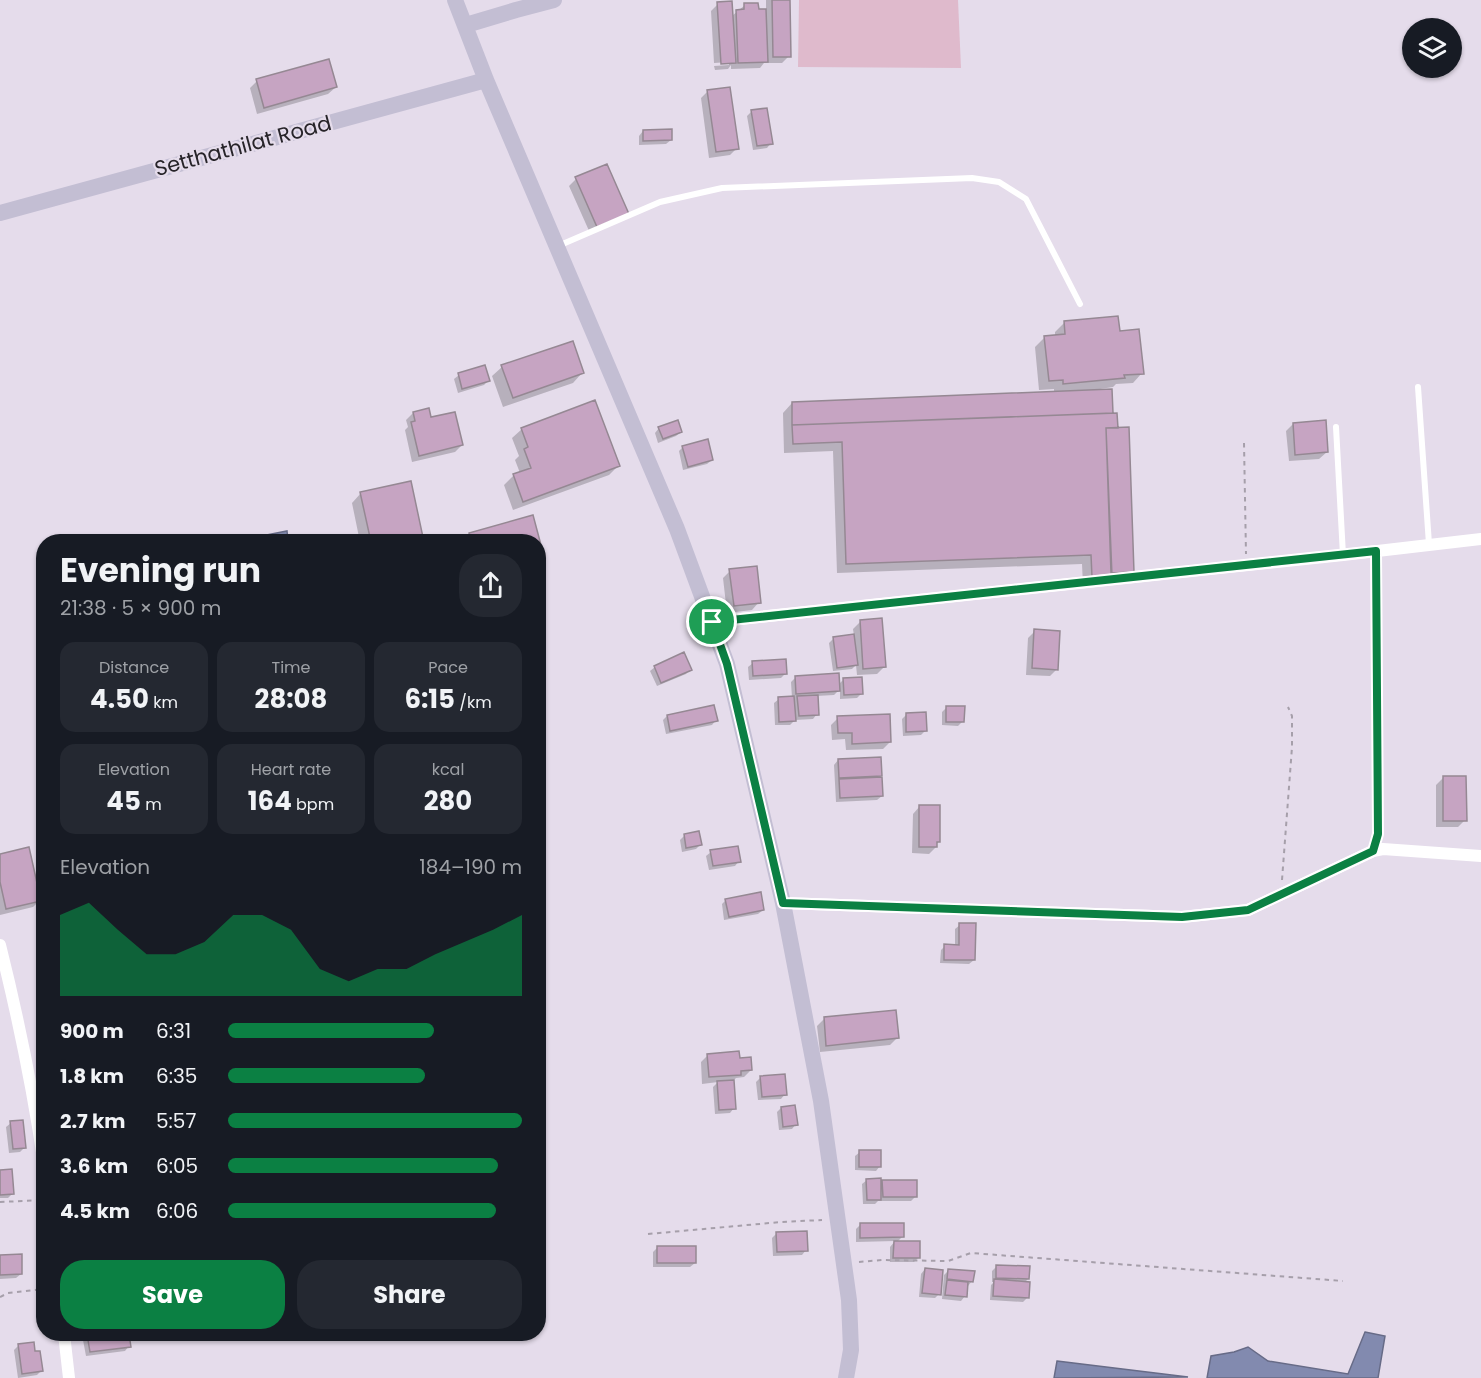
<!DOCTYPE html>
<meta charset="utf-8">
<style>
:root{--surface:#171b24;--page:#242831;--text:#f1f3f6;--muted:#9ea1a6;--accent:#0b8043}
body{margin:0;font-family:Poppins,sans-serif;background:var(--page);color:var(--text);height:100vh;display:flex;flex-direction:column;font-size:22px;white-space:nowrap}
*{box-sizing:border-box;margin:0}
p{font-size:20px;color:var(--muted)}
.icon{flex:none;width:33px;height:33px;fill:none;stroke:currentColor;stroke-width:2;stroke-linecap:round;stroke-linejoin:round}
.map{position:relative;flex:1;overflow:hidden}
.side{position:absolute;left:36px;top:534px;width:510px;height:807px;display:flex;flex-direction:column;background:var(--surface);border-radius:24px;box-shadow:0 2px 4px #0004}
.side>*{flex:none}
.controls{position:absolute;left:1402px;top:18px;display:grid;gap:12px}
.controls a{display:grid;place-items:center;width:60px;height:60px;border-radius:50%;background:var(--surface);box-shadow:0 2px 4px #0004;font-size:30px}
.pin{position:absolute;display:grid;place-items:center;width:51px;height:51px;color:#fff;margin:-26px;border:3px solid #fff;border-radius:50%;box-shadow:0 2px 6px #0007}
.round{display:grid;place-items:center;flex:none;width:63px;height:63px;border-radius:24px;background:var(--page)}
.summary{display:flex;align-items:center;justify-content:space-between;height:102px;padding:0 24px}
h1{font-size:33px;font-weight:700;line-height:45px}
.figures{display:grid;grid-template-columns:repeat(3,1fr);gap:9px;height:102px;padding:6px 24px}
.figures div{display:grid;align-content:center;border-radius:15px;background:var(--page);text-align:center}
.figures b{font-size:26px;font-weight:700}
.figures small{font-size:16px;font-weight:400}
.figures p{font-size:16px}
.chart{height:168px;padding:12px 24px}
.chart p{display:flex;justify-content:space-between}
.chart svg{width:100%;height:108px;margin-top:6px;fill:var(--accent);opacity:.7}
.action{display:flex;gap:12px;margin-top:auto;padding:12px 24px}
.action a{flex:1;height:69px;border-radius:24px;background:var(--accent);color:#fff;font-size:24px;font-weight:700;line-height:69px;text-align:center}
.action a+a{background:var(--page);color:var(--text)}
ul{padding:0 24px;list-style:none;font-size:20px}
li{display:grid;grid-template-columns:96px 72px 1fr;align-items:center;height:45px}
li i{height:15px;border-radius:8px;background:var(--accent)}
.map>svg:first-child{display:block}
.green{fill:#dfbacc}
.water{fill:#828aaf;stroke:#676b87;stroke-width:1.5}
.shadow{fill:#0003}
.building{fill:#c6a4c2;stroke:#958893;stroke-width:1.5}
.lines{fill:none;stroke-linecap:round;stroke-linejoin:round}
.path{stroke:#a69faa;stroke-width:2;stroke-dasharray:4.5 4.5;stroke-linecap:butt}
.lane{stroke:#fff;stroke-width:6}
.street{stroke:#fff;stroke-width:12}
.secondary{stroke:#c3bed3;stroke-width:16}
.route-casing{stroke:#fff;stroke-width:12}
.route{stroke:#0b8043;stroke-width:8}
.labels{text-anchor:middle;stroke-width:4.5;stroke-linejoin:round;paint-order:stroke}
.street-label{font-size:21px;fill:#272429;stroke:#e5dceb}
</style>
<div class="map">
<svg width="1481" height="1378" viewBox="0 0 1481 1378">
<rect width="100%" height="100%" fill="#e5dceb"/>
<!-- green -->
<path class="green" d="M799,0H958L961,68L798,67Z"/>
<!-- water -->
<path class="water" d="M287,531L288,541H237Z
M1365,1332L1385,1336L1378,1378H1207L1211,1356L1234,1352L1248,1347L1268,1361L1348,1374Z
M1057,1361L1188,1377L1054,1378Z"/>
<!-- shadow -->
<path class="shadow" d="M766,0H789V56L782,63H764L760,68L731,69V65L728,69L715,70L714,66L729,65V62L714,63L711,11L718,4L732,16L745,5L757,11L766,10Z
M257,81L336,87L328,94L257,114L250,88Z
M708,91L737,148L730,155L709,158L701,98Z
M752,111L771,143L767,148L753,150L747,116Z
M643,131L671,140L666,144L639,145V136Z
M576,179L627,213L590,233L569,186Z
M1064,323L1118,333L1142,373L1133,383L1116,384L1113,387L1100,389L1101,391H1110L1111,415L1133,572L1083,586L1082,564L837,573L833,451L784,453L783,413L792,403L1054,393V389L1039,390L1035,347L1045,337L1055,336V332Z
M502,367L582,373L573,383L503,407L492,376Z
M459,375L488,381L484,385L458,393L454,379Z
M413,413L430,419L462,445L455,452L412,462L405,430L408,427L406,420Z
M1293,424L1327,452L1319,459L1289,461L1286,431Z
M659,428L681,432L676,436L658,443L655,433Z
M522,429L618,466L609,475L513,510L504,485L514,475L520,473L515,460L519,456L512,438Z
M683,447L712,460L707,464L683,470L679,451Z
M361,493L422,542H360L352,503Z
M532,517L540,545L538,546V542H463L470,534Z
M730,571L759,602L752,610L727,613L723,578Z
M860,622L884,667L877,674L857,675L856,665L852,669L833,671L829,643L834,638L854,636L853,629Z
M1035,631L1057,669L1050,676L1026,675L1028,638Z
M753,663L785,674L781,678L749,680L748,667Z
M655,667L690,669L686,674L657,686L650,671Z
M796,677L838,685L844,679L861,694L857,698L840,699V689L834,695L816,696L817,714L813,719L795,720L790,725H775L774,703L779,699L792,698L791,682Z
M947,707L962,722L958,726L942,725V712Z
M907,714L925,731L921,735L903,736L902,719Z
M667,716L716,720L712,725L666,734L663,720Z
M838,718L890,742L883,749L846,750L845,739L832,740L831,725Z
M879,758L882,796L877,800L836,802L834,765L838,760Z
M1443,778L1465,820L1458,827H1436V785Z
M920,806L939,841L936,844V847L929,854L912,853L913,814Z
M684,836L700,845L696,849L682,852L680,840Z
M711,852L739,861L735,866L709,870L706,856Z
M0,856L40,900L33,907L0,915Z
M726,900L763,910L758,914L724,920L722,904Z
M960,925L974,960L969,964L940,963L941,950L945,946H955V929Z
M824,1019L897,1038L890,1045L820,1052L817,1026Z
M708,1055L738,1059L751,1070L744,1077L736,1078L732,1082L734,1108L730,1113L715,1114L713,1087L718,1082L702,1084L701,1062Z
M761,1077L785,1094L781,1099L758,1100L756,1082Z
M781,1108L796,1124L792,1129L779,1130L777,1112Z
M11,1123L25,1147L20,1152L9,1153L6,1127Z
M860,1152L880,1166L876,1171L855,1170V1156Z
M0,1171L13,1193L8,1198H0Z
M867,1180L879,1185L883,1182L916,1196L911,1201H878L875,1204H863L862,1184Z
M860,1225L902,1237L897,1242L918,1258L914,1262H890V1247L895,1241L856,1242V1229Z
M776,1234L806,1250L802,1255L773,1256L772,1238Z
M657,1248L695,1263L690,1267H653V1252Z
M0,1256L21,1274L16,1278L0,1279Z
M997,1266L1028,1279L1024,1283L1028,1297L1023,1302L990,1300L991,1285L994,1282H992V1271Z
M925,1269L940,1293L935,1298L919,1297L921,1274Z
M949,1270L972,1281L968,1286L965,1296L961,1301L942,1299L944,1275Z
M102,1334H127L129,1346L125,1351L86,1356L83,1340L88,1335Z
M18,1346L41,1371L37,1375L18,1378L14,1350Z"/>
<!-- building -->
<path class="building" d="M772,0H790L791,57H773Z
M732,1L736,63L721,64L717,2Z
M744,3H758L759,9H766L768,62L738,63L736,10L744,9Z
M329,59L337,87L264,108L256,79Z
M730,87L739,149L716,152L707,90Z
M767,108L773,144L757,146L751,110Z
M672,129V140L643,141V130Z
M607,164L629,214L597,227L575,177Z
M1118,316L1120,331L1139,329L1144,374L1124,375L1125,378L1063,384V380L1049,381L1044,336L1065,334L1064,321Z
M573,341L584,373L513,398L501,365Z
M485,365L490,381L462,389L458,373Z
M1112,389L1113,413L792,425V402Z
M595,400L620,466L523,502L513,474L531,468L524,449L528,447L521,428Z
M429,408L431,417L455,412L463,445L419,456L411,422L415,421L413,412Z
M1117,413L1118,428H1106L1112,576L1092,577L1091,555L846,564L842,442L793,444L792,425Z
M678,420L682,432L663,439L658,427Z
M1326,420L1328,452L1295,455L1293,423Z
M1129,427L1134,572L1111,573L1106,428Z
M708,439L713,460L688,467L682,446Z
M411,481L424,542H371L360,492Z
M533,515L541,545L538,546V542H471L469,533Z
M757,566L761,603L734,606L729,569Z
M882,618L886,667L863,669L860,620Z
M1034,629L1060,631L1058,670L1032,668Z
M854,634L858,665L837,668L833,637Z
M684,652L692,670L661,683L654,666Z
M786,659L787,674L753,676L752,661Z
M839,673L840,691L796,694L795,676Z
M862,677L863,694L844,695L843,678Z
M818,695L819,715L799,716L797,696Z
M794,696L796,721L779,722L778,697Z
M714,705L718,721L670,731L667,715Z
M946,706H965L964,722H946Z
M926,712L927,731L906,732V713Z
M890,714L891,742L852,744V733H838L837,716Z
M881,757L882,776L839,778L838,759Z
M1443,776H1466L1467,821H1443Z
M882,777L883,796L840,798L839,779Z
M919,805H940V842H937V847H919Z
M699,831L702,845L686,848L684,834Z
M738,846L741,862L713,866L710,850Z
M29,847L41,901L6,909L0,882V854Z
M761,892L764,910L729,917L725,899Z
M959,923H976L975,960H944V944L959,945Z
M896,1010L899,1038L826,1046L824,1017Z
M739,1051L740,1058L751,1057L752,1070L741,1071V1075L709,1077L707,1054Z
M785,1074L787,1095L762,1097L760,1076Z
M734,1080L736,1109L719,1110L717,1081Z
M795,1105L798,1125L783,1127L781,1107Z
M23,1120L26,1148L13,1149L10,1121Z
M859,1150H881V1167H859Z
M12,1169L14,1194L0,1195V1170Z
M881,1178V1200H867L866,1179Z
M882,1180H917V1197H883Z
M860,1223H904V1237L860,1238Z
M807,1231L808,1251L777,1252L776,1232Z
M894,1241H920V1258H893Z
M657,1246H696V1263H657Z
M22,1254V1274L0,1275V1255Z
M996,1265L1030,1266L1029,1279L996,1278Z
M925,1268L943,1270L941,1295L922,1293Z
M948,1269L975,1271L973,1282L947,1279Z
M994,1279L1030,1282L1029,1298L993,1296Z
M947,1280L968,1282L967,1297L945,1295Z
M87,1334H129L131,1347L90,1352Z
M34,1342L35,1351H40L43,1371L22,1374L18,1344Z"/>
<g class="lines">
<!-- path -->
<path class="path" d="M1244,443L1246,554
M1376,563L1377,837
M1282,880L1292,747V716L1288,707
M0,1202L44,1200
M648,1234L781,1222L822,1220
M859,1262L882,1260L948,1261L971,1253L1343,1281
M0,1297L8,1293L44,1289"/>
<!-- lane -->
<path class="lane" d="M558,246L660,202L722,188L972,178L999,182L1026,199L1080,304
M1418,387L1429,544
M1336,427L1343,555"/>
<!-- street -->
<path class="street" d="M713,622L1343,555L1481,539
M783,903L1182,917L1248,910L1373,851L1383,849L1481,856
M0,945C18,1017 33,1090 44,1165
M64,1334L69,1378"/>
<!-- secondary -->
<path class="secondary" d="M455,0L486,80L677,529L727,664L783,903L821,1101L849,1300L851,1350L846,1378
M466,25L516,10L554,0
M0,213L486,80"/>
</g>
<g class="lines">
<!-- route casing -->
<g class="route-casing">
<path id="route" d="M1376,551L1378,834L1373,851L1248,910L1182,917L783,903L727,664L712,622Z"/>
</g>
<!-- route -->
<use href="#route" class="route"/>
</g>
<g class="labels">
<!-- street labels -->
<g class="street-label">
<text transform="translate(243 146) rotate(-15)" y="7">Setthathilat Road</text>
</g>
</g>
</svg>
<div class="controls">
<a><svg class="icon" aria-label="layers" viewBox="0 0 24 24"><path d="M12 4l9 5-9 5-9-5zM3 14l9 5 9-5"/></svg></a>
</div>
<div class="pin" style="left:712px;top:622px;background:#1e9e55"><svg class="icon" aria-label="arrive" viewBox="0 0 24 24"><path d="M6 21V4h12l-3 4 3 4H6"/></svg></div>
<section class="side">
<div class="summary"><div><h1>Evening run</h1><p>21:38 · 5 × 900 m</p></div><a class="round"><svg class="icon" aria-label="share" viewBox="0 0 24 24"><path d="M12 15V3M7 8l5-5 5 5M5 13v7h14v-7"/></svg></a></div>
<div class="figures">
<div><p>Distance</p><b>4.50<small> km</small></b></div>
<div><p>Time</p><b>28:08</b></div>
<div><p>Pace</p><b>6:15<small> /km</small></b></div>
</div>
<div class="figures">
<div><p>Elevation</p><b>45<small> m</small></b></div>
<div><p>Heart rate</p><b>164<small> bpm</small></b></div>
<div><p>kcal</p><b>280</b></div>
</div>
<div class="chart"><p><span>Elevation</span>184–190 m</p>
<svg viewBox="0 0 160 44" preserveAspectRatio="none"><path d="M0 44V11L10 6L20 17L30 27L40 27L50 22L60 11L70 11L80 17L90 33L100 38L110 33L120 33L130 27L140 22L150 17L160 11V44z"/></svg>
</div>
<ul>
<li><b>900 m</b>6:31<i style="width:70%"></i></li>
<li><b>1.8 km</b>6:35<i style="width:67%"></i></li>
<li><b>2.7 km</b>5:57<i style="width:100%"></i></li>
<li><b>3.6 km</b>6:05<i style="width:92%"></i></li>
<li><b>4.5 km</b>6:06<i style="width:91%"></i></li>
</ul>
<div class="action"><a>Save</a><a>Share</a></div>
</section>
</div>
